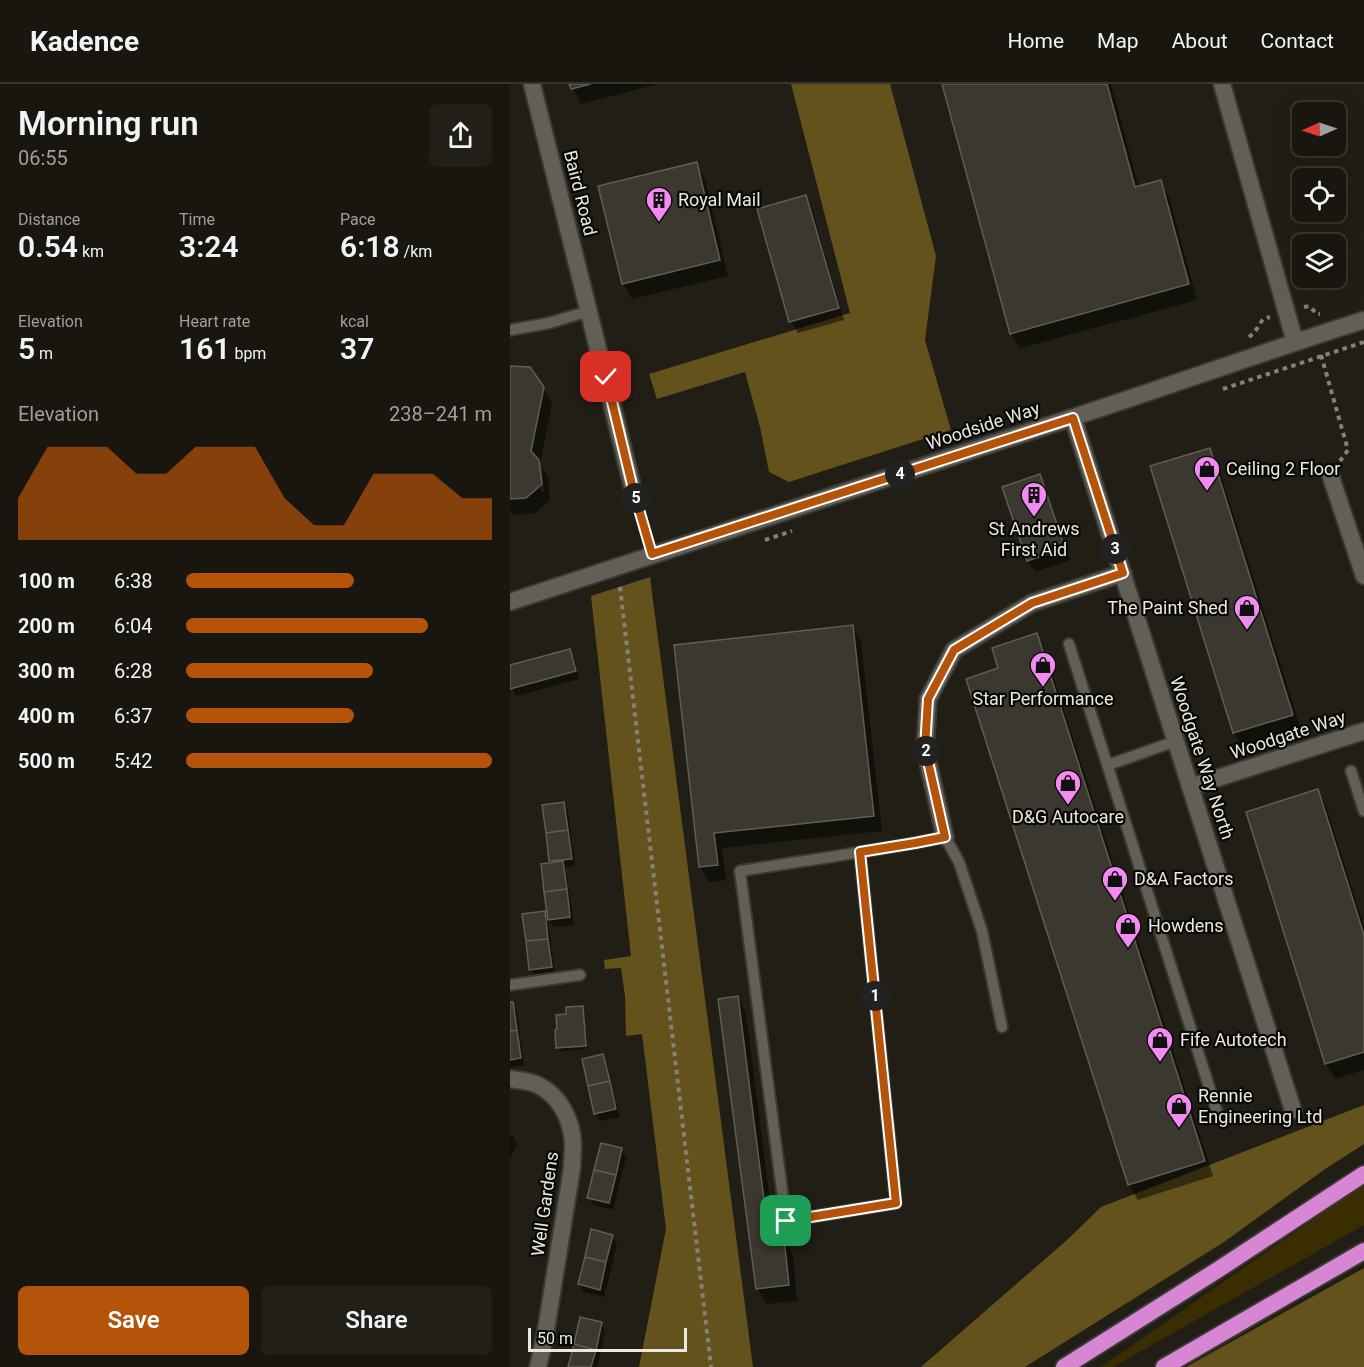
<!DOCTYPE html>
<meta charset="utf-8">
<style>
:root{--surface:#191610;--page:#221f19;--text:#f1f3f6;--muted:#9f9f9f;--line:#373530;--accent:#b45309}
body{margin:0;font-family:Roboto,sans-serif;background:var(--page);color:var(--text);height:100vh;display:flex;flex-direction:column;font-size:22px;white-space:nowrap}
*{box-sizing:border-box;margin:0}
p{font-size:20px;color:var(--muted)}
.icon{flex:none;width:33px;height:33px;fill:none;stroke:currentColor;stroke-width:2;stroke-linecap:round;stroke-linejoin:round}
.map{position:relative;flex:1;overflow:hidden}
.details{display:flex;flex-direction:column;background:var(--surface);width:510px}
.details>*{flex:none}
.needle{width:39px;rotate:267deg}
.buttons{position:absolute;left:782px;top:18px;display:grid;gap:12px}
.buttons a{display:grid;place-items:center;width:54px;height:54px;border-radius:9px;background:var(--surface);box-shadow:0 6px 24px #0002,0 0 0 2px var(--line);font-size:30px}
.scale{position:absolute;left:18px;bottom:15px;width:159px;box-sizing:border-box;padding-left:6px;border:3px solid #e9e8e2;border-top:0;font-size:16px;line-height:21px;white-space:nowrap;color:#e9e8e2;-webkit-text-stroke:4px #090806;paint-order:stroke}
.pin{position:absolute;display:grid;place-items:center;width:51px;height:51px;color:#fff;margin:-26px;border-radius:12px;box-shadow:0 3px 9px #0006}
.km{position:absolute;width:30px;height:30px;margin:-15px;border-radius:50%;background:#222;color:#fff;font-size:16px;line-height:30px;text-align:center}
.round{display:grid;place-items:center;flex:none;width:63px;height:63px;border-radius:9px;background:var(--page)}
.overview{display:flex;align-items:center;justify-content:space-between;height:102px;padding:0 18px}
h1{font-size:33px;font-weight:600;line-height:45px}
.figures{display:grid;grid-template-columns:repeat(3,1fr);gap:9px;height:102px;padding:6px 18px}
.figures div{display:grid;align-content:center}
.figures b{font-size:30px;font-weight:600}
.figures small{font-size:16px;font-weight:400}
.figures p{font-size:16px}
.chart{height:168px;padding:12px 18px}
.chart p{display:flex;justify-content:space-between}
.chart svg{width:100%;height:108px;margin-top:6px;fill:var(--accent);opacity:.7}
.primary-button{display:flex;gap:12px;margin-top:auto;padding:12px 18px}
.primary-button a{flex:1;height:69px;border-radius:9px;background:var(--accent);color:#fff;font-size:24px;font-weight:600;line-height:69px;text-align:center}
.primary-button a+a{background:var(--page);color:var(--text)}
ul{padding:0 18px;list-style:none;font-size:20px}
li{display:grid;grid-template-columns:96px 72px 1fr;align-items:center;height:45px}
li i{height:15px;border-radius:8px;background:var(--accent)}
header{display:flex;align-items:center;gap:36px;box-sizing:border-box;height:84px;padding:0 30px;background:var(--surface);border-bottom:2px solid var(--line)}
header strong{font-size:28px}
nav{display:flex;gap:33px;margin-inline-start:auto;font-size:21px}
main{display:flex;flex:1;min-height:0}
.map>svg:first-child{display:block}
.green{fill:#3a2d01}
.forest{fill:#63521b}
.shadow{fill:#0007}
.building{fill:#3a382f;stroke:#605d54;stroke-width:1.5}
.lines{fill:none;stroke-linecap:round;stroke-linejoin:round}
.service-casing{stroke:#3c3934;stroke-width:14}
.minor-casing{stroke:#3c3934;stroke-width:20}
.tertiary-casing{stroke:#3c3934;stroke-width:20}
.trunk-casing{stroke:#3c3934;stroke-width:20}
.path{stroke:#83817a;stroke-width:4;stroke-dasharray:4.5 4.5;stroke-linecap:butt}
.service{stroke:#625f56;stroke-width:10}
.minor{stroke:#625f56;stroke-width:16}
.tertiary{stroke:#625f56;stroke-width:16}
.trunk{stroke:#d686d2;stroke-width:16}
.route-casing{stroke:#fff;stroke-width:12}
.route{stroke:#b45309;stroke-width:8}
.labels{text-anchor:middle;stroke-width:4.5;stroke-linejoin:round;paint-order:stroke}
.street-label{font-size:18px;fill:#e9e8e2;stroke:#090806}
.poi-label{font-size:18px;fill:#e9e8e2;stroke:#090806;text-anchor:start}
</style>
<header>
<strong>Kadence</strong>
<nav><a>Home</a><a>Map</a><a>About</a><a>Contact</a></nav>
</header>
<main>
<section class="details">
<div class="overview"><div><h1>Morning run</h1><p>06:55</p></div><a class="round"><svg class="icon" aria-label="share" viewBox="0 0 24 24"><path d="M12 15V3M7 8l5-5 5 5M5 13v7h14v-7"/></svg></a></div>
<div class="figures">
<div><p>Distance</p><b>0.54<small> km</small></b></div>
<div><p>Time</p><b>3:24</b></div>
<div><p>Pace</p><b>6:18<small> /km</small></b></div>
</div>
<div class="figures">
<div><p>Elevation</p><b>5<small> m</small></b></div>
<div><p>Heart rate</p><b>161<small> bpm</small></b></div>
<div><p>kcal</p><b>37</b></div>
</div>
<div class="chart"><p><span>Elevation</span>238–241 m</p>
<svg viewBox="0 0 160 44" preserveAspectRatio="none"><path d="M0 44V27L10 6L20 6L30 6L40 17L50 17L60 6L70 6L80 6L90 27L100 38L110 38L120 17L130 17L140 17L150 27L160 27V44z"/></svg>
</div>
<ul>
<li><b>100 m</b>6:38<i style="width:55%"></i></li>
<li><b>200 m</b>6:04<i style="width:79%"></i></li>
<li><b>300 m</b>6:28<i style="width:61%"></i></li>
<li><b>400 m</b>6:37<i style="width:55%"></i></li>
<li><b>500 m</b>5:42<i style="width:100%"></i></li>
</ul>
<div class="primary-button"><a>Save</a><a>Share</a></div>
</section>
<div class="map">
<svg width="854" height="1283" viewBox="0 0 854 1283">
<rect width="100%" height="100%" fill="#211e16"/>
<!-- green -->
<path class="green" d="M854,1100V1141L603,1283H591Z"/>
<!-- forest -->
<path class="forest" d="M281,0H380L426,172L415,256L441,346L279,398L259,388L250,343L235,288L147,315L139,290L340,229Z
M140,493L243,1283H129L156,1145L132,950L116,952L115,912L111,884L95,885L94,876L121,872L81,512Z
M854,1021V1060L815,1085L714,1158L515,1283H411L557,1156L591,1123Z
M854,1184V1283H676Z"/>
<!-- shadow -->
<path class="shadow" d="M61,0H147L71,20Z
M434,0H601L629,104L650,98L659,113L687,216L510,264L501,249Z
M186,80L195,95L218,192L122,215L113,199Z
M296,113L302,124L334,236L288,249L281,237Z
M0,284L33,304L42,320L30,380L28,378L31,408H34L32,383L38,393L40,416L25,429L4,431L0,426Z
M700,366L708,381L791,646L733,664L724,649Z
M530,392L536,404L560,476L525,488L518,476Z
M342,542L351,558L372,747L212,764L216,796L199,798L190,782L166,562Z
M526,551L535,566L703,1092L628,1116L619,1101L458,596L490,585Z
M59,567L64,574L69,595L6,612L0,598V582Z
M808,707L816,722L854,842V986L825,995L816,980L738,729Z
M53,720L58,727L65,782L55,783L56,786L64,841L44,843L39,836L42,780L41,777Z
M34,828L38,836L45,891L25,893L21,885Z
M228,914L236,929L265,1156L274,1155L283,1171L287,1217L256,1220L248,1204Z
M0,920H2L7,927L14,982L0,983Z
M72,924L74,927L77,965L50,967L48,964L46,947L58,931Z
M93,971L97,979L110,1033L90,1037L86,1030L74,976Z
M0,1051L3,1052L7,1060L0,1075Z
M111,1066L116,1073L103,1126L83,1121L79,1114Z
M102,1152L107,1160L94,1213L74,1208L69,1200Z
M91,1240L95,1247L87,1283H60Z"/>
<!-- building -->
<path class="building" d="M59,0H81L61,5Z
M432,0H597L625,103L651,96L679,200L500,250Z
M187,78L210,176L112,200L88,102Z
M296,111L329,224L279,238L247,125Z
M0,282L20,283L34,303L21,367L29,376L32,400L16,414L0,415Z
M700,364L783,631L723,649L640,382Z
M530,390L555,464L517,477L492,403Z
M343,541L364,732L204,749L208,781L189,783L164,561Z
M527,549L695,1077L618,1101L456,595L488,584L482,564Z
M60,565L66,587L0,605V581Z
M808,705L854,851V968L815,980L736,728Z
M54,718L58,746L36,749L32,721Z
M58,746L62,775L39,777L36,749Z
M53,777L57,805L34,808L31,780Z
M57,805L60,833L38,836L34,808Z
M35,827L38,855L16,857L12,830Z
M38,855L42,883L19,886L16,857Z
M228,912L259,1155L274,1154L279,1201L246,1205L208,915Z
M0,918H3L7,946L0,947Z
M73,922L76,962L46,964L45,946L47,945L46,931L56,930V923Z
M7,946L11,974L0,976V947Z
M93,970L100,997L78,1002L72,975Z
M100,997L106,1025L84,1030L78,1002Z
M91,1059L112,1064L106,1091L84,1086Z
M84,1086L106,1091L99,1119L77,1114Z
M81,1145L103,1151L96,1178L75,1173Z
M75,1173L96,1178L90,1206L68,1200Z
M70,1233L92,1238L86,1266L64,1260Z
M64,1260L86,1266L81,1283H58Z"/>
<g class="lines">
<!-- service casing -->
<g class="service-casing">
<path id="service" d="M0,246L39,239L79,227
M559,560L709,1034
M598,681L666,657
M841,687L854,727
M350,768L386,1119L276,1137L230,787C298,776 367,767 435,753L449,778L472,847L492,943
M0,901L70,891"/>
</g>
<!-- minor casing -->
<g class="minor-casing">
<path id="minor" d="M22,0L123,405
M712,0L785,258
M563,334L783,1026
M820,390L854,492
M680,703L854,647
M435,753L415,665L418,615L444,566L522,519L613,489
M0,995C9,996 20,997 28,1001C50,1012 62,1036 63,1060C63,1068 62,1076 62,1084L35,1252L28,1283"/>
</g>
<!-- tertiary casing -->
<g class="tertiary-casing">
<path id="tertiary" d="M0,518C187,455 374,396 561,334C659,302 756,267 854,236"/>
</g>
<!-- trunk casing -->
<g class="trunk-casing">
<path id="trunk" d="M554,1283L706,1187L854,1090
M654,1283L854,1167"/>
</g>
<!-- path -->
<path class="path" d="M794,223L799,222L807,230H810
M739,253L744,249L753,235L760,233
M811,271L838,366L830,377
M713,305L854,258
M128,420L137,453
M255,456L282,447
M110,503L201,1283"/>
<!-- service -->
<use href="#service" class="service"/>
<!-- minor -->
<use href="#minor" class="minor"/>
<!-- tertiary -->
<use href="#tertiary" class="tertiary"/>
<!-- trunk -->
<use href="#trunk" class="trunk"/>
</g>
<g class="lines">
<!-- route casing -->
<g class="route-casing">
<path id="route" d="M96,293L123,405L142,470L563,334L613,489L522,519L444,566L418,615L415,664L435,753L405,759L350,768L386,1119L276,1137"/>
</g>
<!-- route -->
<use href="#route" class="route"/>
</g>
<!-- icons -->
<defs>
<g id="building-pin" transform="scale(1.35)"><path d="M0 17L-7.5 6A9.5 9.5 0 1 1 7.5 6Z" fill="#f38af1" stroke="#090806"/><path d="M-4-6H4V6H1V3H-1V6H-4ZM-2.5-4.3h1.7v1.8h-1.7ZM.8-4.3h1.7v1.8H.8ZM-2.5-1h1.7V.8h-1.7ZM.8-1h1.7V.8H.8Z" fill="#111"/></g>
<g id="shop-pin" transform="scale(1.35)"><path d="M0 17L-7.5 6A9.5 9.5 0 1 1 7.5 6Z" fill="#f38af1" stroke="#090806"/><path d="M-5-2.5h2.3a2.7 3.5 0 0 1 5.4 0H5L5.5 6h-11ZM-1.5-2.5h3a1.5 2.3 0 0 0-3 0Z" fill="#111"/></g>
</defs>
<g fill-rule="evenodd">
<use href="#building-pin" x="149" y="116"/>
<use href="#shop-pin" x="697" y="385"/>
<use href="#building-pin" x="524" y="411"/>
<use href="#shop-pin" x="737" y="524"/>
<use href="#shop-pin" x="533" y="581"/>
<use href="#shop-pin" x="558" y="699"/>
<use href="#shop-pin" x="605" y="795"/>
<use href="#shop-pin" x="618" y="842"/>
<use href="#shop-pin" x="650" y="956"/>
<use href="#shop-pin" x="669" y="1022"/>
</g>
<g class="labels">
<!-- street labels -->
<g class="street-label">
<text transform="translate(70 109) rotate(76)" y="6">Baird Road</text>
<text transform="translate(473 342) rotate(-18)" y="6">Woodside Way</text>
<text transform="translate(778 651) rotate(-18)" y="6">Woodgate Way</text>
<text transform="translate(692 674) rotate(72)" y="6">Woodgate Way North</text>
<text transform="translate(35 1120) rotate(-82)" y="6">Well Gardens</text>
</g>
<!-- poi labels -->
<g class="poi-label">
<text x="168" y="122">Royal Mail</text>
<text x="716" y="391">Ceiling 2 Floor</text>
<text x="524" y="451" text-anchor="middle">St Andrews<tspan x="524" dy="21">First Aid</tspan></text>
<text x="718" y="530" text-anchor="end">The Paint Shed</text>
<text x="533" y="621" text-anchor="middle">Star Performance</text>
<text x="558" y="739" text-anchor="middle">D&amp;G Autocare</text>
<text x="624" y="801">D&amp;A Factors</text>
<text x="638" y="848">Howdens</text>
<text x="670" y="962">Fife Autotech</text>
<text x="688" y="1018">Rennie<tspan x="688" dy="21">Engineering Ltd</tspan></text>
</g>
</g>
</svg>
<div class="buttons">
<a><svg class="needle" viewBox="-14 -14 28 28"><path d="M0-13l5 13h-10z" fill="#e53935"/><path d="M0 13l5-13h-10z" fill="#9f9f9f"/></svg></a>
<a><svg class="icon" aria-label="locate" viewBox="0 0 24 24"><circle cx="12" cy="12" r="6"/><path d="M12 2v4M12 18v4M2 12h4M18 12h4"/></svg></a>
<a><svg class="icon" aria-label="layers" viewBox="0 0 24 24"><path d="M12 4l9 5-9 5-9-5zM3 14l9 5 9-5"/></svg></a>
</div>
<div class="scale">50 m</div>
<div class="pin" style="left:276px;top:1137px;background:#1e9e55"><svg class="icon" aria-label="arrive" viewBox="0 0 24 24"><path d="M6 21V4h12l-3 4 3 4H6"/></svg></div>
<div class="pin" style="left:96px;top:293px;background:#d93025"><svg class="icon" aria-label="check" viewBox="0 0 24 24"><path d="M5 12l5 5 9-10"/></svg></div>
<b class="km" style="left:365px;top:912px">1</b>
<b class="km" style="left:416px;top:667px">2</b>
<b class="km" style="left:605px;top:465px">3</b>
<b class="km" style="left:390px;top:390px">4</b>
<b class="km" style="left:126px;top:414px">5</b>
</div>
</main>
